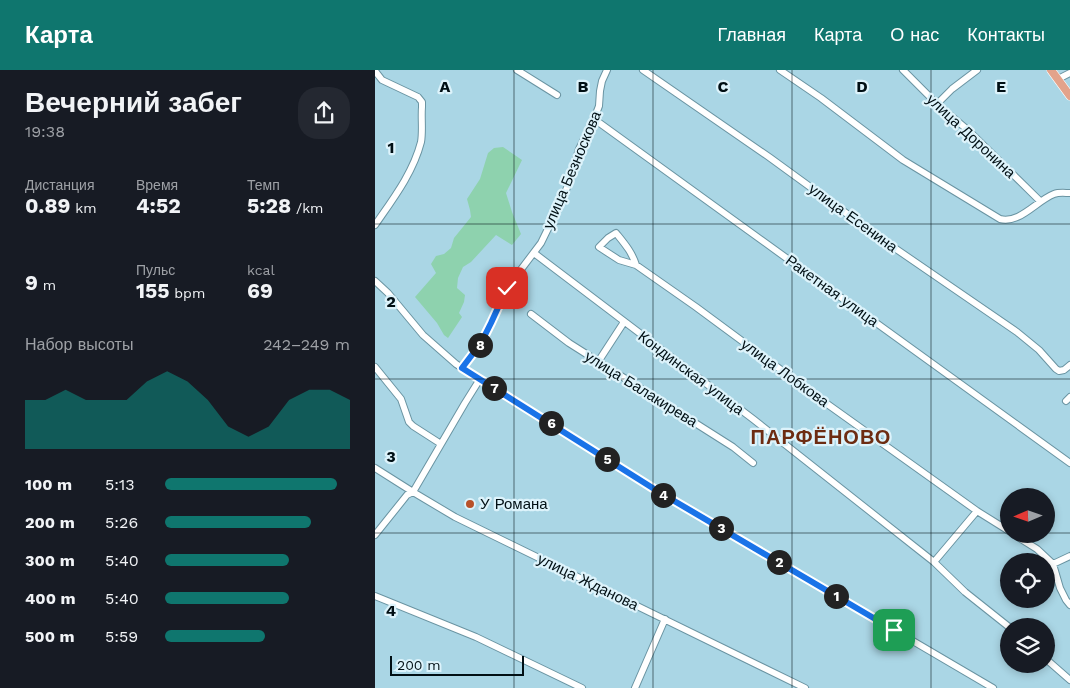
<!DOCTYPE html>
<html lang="ru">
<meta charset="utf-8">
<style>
:root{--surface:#171b24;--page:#242831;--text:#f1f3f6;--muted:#9ea1a6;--accent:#0f766e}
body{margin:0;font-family:"Work Sans",sans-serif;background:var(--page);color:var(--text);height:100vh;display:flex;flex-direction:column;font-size:19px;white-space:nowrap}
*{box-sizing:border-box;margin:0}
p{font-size:16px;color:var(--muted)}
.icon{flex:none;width:28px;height:28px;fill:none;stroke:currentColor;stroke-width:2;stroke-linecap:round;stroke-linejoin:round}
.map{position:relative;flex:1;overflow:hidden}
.panel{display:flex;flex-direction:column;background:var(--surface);width:375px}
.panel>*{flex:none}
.needle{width:32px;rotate:268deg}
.buttons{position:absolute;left:625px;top:418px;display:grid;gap:10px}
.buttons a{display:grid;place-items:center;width:55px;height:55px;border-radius:50%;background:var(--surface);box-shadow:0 2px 8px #0003;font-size:25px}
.scale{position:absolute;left:15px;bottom:12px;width:134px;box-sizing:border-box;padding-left:5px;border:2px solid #010f14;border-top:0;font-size:14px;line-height:18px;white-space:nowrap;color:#010f14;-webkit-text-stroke:4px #ddf3fb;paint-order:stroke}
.pin{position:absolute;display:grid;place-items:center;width:42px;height:42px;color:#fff;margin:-21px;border-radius:10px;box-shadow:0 2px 8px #0006}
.km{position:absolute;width:25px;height:25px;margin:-12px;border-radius:50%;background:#222;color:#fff;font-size:14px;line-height:25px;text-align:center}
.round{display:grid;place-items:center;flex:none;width:52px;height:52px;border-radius:20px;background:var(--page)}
.headline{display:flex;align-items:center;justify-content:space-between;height:85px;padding:0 25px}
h1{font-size:28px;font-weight:700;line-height:38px}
.figures{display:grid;grid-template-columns:repeat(3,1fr);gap:8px;height:85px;padding:5px 25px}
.figures div{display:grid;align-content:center}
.figures b{font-size:21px;font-weight:700}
.figures small{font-size:14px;font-weight:400}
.figures p{font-size:14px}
.chart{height:140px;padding:10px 25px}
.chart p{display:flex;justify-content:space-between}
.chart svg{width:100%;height:90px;margin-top:5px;fill:var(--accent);opacity:.7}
ul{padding:0 25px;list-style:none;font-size:16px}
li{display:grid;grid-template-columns:80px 60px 1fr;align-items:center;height:38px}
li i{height:12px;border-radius:6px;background:var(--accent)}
header{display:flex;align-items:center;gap:30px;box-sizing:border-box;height:70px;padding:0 25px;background:var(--accent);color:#fff}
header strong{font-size:24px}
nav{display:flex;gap:28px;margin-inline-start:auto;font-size:18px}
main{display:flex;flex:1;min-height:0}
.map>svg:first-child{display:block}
.green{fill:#8ed2ae}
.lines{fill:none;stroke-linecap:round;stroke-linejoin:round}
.minor-casing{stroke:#6a94a2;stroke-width:8}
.major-casing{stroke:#fff;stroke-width:9}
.minor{stroke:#fff;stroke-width:6}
.major{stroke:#e3a38b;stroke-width:8}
.route-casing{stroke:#fff;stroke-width:10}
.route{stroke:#1a73e8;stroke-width:6}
.grid{fill:none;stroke:#010f14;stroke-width:1;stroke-opacity:0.55}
.poi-dot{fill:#b85129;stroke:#ddf3fb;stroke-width:2}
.labels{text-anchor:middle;stroke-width:4.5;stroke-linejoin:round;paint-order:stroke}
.street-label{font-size:15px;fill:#010f14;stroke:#ddf3fb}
.poi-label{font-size:15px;fill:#010f14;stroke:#ddf3fb;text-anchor:start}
.district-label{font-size:20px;font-weight:bold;letter-spacing:1px;fill:#6d2c12;stroke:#ddf3fb}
.grid-label{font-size:16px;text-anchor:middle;font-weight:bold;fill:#010f14;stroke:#ddf3fb;stroke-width:4.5;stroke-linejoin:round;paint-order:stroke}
</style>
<header>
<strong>Карта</strong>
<nav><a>Главная</a><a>Карта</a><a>О нас</a><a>Контакты</a></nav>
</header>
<main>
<section class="panel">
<div class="headline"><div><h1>Вечерний забег</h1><p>19:38</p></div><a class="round"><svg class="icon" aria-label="share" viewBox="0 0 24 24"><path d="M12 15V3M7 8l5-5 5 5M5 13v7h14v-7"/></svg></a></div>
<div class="figures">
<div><p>Дистанция</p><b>0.89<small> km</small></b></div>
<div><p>Время</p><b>4:52</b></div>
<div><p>Темп</p><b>5:28<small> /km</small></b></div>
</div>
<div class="figures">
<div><b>9<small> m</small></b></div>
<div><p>Пульс</p><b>155<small> bpm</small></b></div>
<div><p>kcal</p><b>69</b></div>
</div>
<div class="chart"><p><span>Набор высоты</span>242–249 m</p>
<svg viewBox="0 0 160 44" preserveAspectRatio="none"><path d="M0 44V20L10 20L20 15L30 20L40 20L50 20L60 11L70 6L80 11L90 20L100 33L110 38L120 33L130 20L140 15L150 15L160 20V44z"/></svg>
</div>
<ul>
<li><b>100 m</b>5:13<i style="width:93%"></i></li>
<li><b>200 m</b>5:26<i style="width:79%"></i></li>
<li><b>300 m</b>5:40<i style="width:67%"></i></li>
<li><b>400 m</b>5:40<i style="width:67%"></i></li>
<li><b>500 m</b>5:59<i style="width:54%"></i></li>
</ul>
</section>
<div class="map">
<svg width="695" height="618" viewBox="0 0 695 618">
<rect width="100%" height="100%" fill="#aad6e5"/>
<!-- green -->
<path class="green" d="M128,77L147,90L131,123L137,142L146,164L137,175L121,165L96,192L88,197L83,208L82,218L90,225L89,232L84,243L87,247L73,268L69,265L62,253L40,227L61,203L56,194L61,186L69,184L76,178L79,168L96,147L95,140L92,129L105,109L113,83L119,78Z"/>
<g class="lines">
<!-- minor casing -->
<g class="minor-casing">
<path id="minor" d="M142,0L182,25
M268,0L394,87L508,170L642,262L664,280L681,299L684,301L689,300L695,295
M405,0L446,28L528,90L625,149C645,154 661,131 679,124C684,122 690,123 695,123
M528,0L562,34L594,61L665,131
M0,1L7,10L43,27L47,32V37C46,48 48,61 46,72C38,103 18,129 0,155
M683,9L695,3
M562,34L577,19L602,0
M219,49L695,393
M159,183L378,349L559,492L590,522L634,557
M261,195C257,182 249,173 241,163L233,168L224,177L244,190L261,195L321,237L448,331L602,441L634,461
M0,211L13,223L48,265L81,294L284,422L618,618
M156,244L194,273L358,377L378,393
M223,292L249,252
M0,297L26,329L34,352L38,356L66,374
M87,297L106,273L132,218L166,173L185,134L194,113L204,79L219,49L224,36L225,21L227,11L232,0
M691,331L695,327
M0,398L38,422L80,447L430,618
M638,464L662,479L678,494L685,518L691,530L695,535
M0,465L32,425L38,422L90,333L105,309
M559,492L602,441
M678,494L695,486
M0,526L101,567L207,618
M671,589L695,610
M260,618L290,549"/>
</g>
<!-- major casing -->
<g class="major-casing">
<path id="major" d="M676,0L695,26"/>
</g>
<!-- minor -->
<use href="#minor" class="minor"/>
<!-- major -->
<use href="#major" class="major"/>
</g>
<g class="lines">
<!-- route casing -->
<g class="route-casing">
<path id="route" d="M132,218L116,253L106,273L87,298L284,422L519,560"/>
</g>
<!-- route -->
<use href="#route" class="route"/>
</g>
<!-- grid -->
<path class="grid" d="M139,0V618M278,0V618M417,0V618M556,0V618M0,154H695M0,309H695M0,463H634M671,463H695"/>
<!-- markers -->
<circle class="poi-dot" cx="95" cy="434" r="5"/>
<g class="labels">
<!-- street labels -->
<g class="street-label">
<text transform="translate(596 66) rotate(43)" y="5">улица Доронина</text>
<text transform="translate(197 100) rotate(-67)" y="5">улица Безноскова</text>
<text transform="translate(478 148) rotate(36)" y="5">улица Есенина</text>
<text transform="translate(457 221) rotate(36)" y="5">Ракетная улица</text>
<text transform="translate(316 303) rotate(37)" y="5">Кондинская улица</text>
<text transform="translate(410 303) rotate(36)" y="5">улица Лобкова</text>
<text transform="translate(266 319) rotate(32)" y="5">улица Балакирева</text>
<text transform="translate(213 512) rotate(26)" y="5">улица Жданова</text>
</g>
<!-- poi labels -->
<g class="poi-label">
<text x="105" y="439">У Романа</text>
</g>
<!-- district labels -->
<g class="district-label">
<text x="446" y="374">ПАРФЁНОВО</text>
</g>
</g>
<g class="grid-label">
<text x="70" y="22">A</text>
<text x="208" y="22">B</text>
<text x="348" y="22">C</text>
<text x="487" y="22">D</text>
<text x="626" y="22">E</text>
<text x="16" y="83">1</text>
<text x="16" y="237">2</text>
<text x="16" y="392">3</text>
<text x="16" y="546">4</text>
</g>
</svg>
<div class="buttons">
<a><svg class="needle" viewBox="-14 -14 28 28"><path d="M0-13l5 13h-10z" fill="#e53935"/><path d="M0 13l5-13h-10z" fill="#9ea1a6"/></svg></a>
<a><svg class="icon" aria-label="locate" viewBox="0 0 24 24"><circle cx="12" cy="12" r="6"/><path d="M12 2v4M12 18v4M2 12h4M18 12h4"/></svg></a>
<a><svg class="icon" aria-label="layers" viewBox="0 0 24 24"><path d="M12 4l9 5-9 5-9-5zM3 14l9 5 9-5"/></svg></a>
</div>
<div class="scale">200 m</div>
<div class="pin" style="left:519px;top:560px;background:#1e9e55"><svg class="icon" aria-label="arrive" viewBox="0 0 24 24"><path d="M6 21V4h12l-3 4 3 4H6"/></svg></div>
<div class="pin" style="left:132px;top:218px;background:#d93025"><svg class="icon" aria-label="check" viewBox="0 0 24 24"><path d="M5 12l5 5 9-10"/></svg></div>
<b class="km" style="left:461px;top:526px">1</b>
<b class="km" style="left:404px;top:492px">2</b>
<b class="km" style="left:346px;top:458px">3</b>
<b class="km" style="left:288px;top:425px">4</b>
<b class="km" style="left:232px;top:389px">5</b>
<b class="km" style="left:176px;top:353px">6</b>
<b class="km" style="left:119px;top:318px">7</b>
<b class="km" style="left:105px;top:275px">8</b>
</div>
</main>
